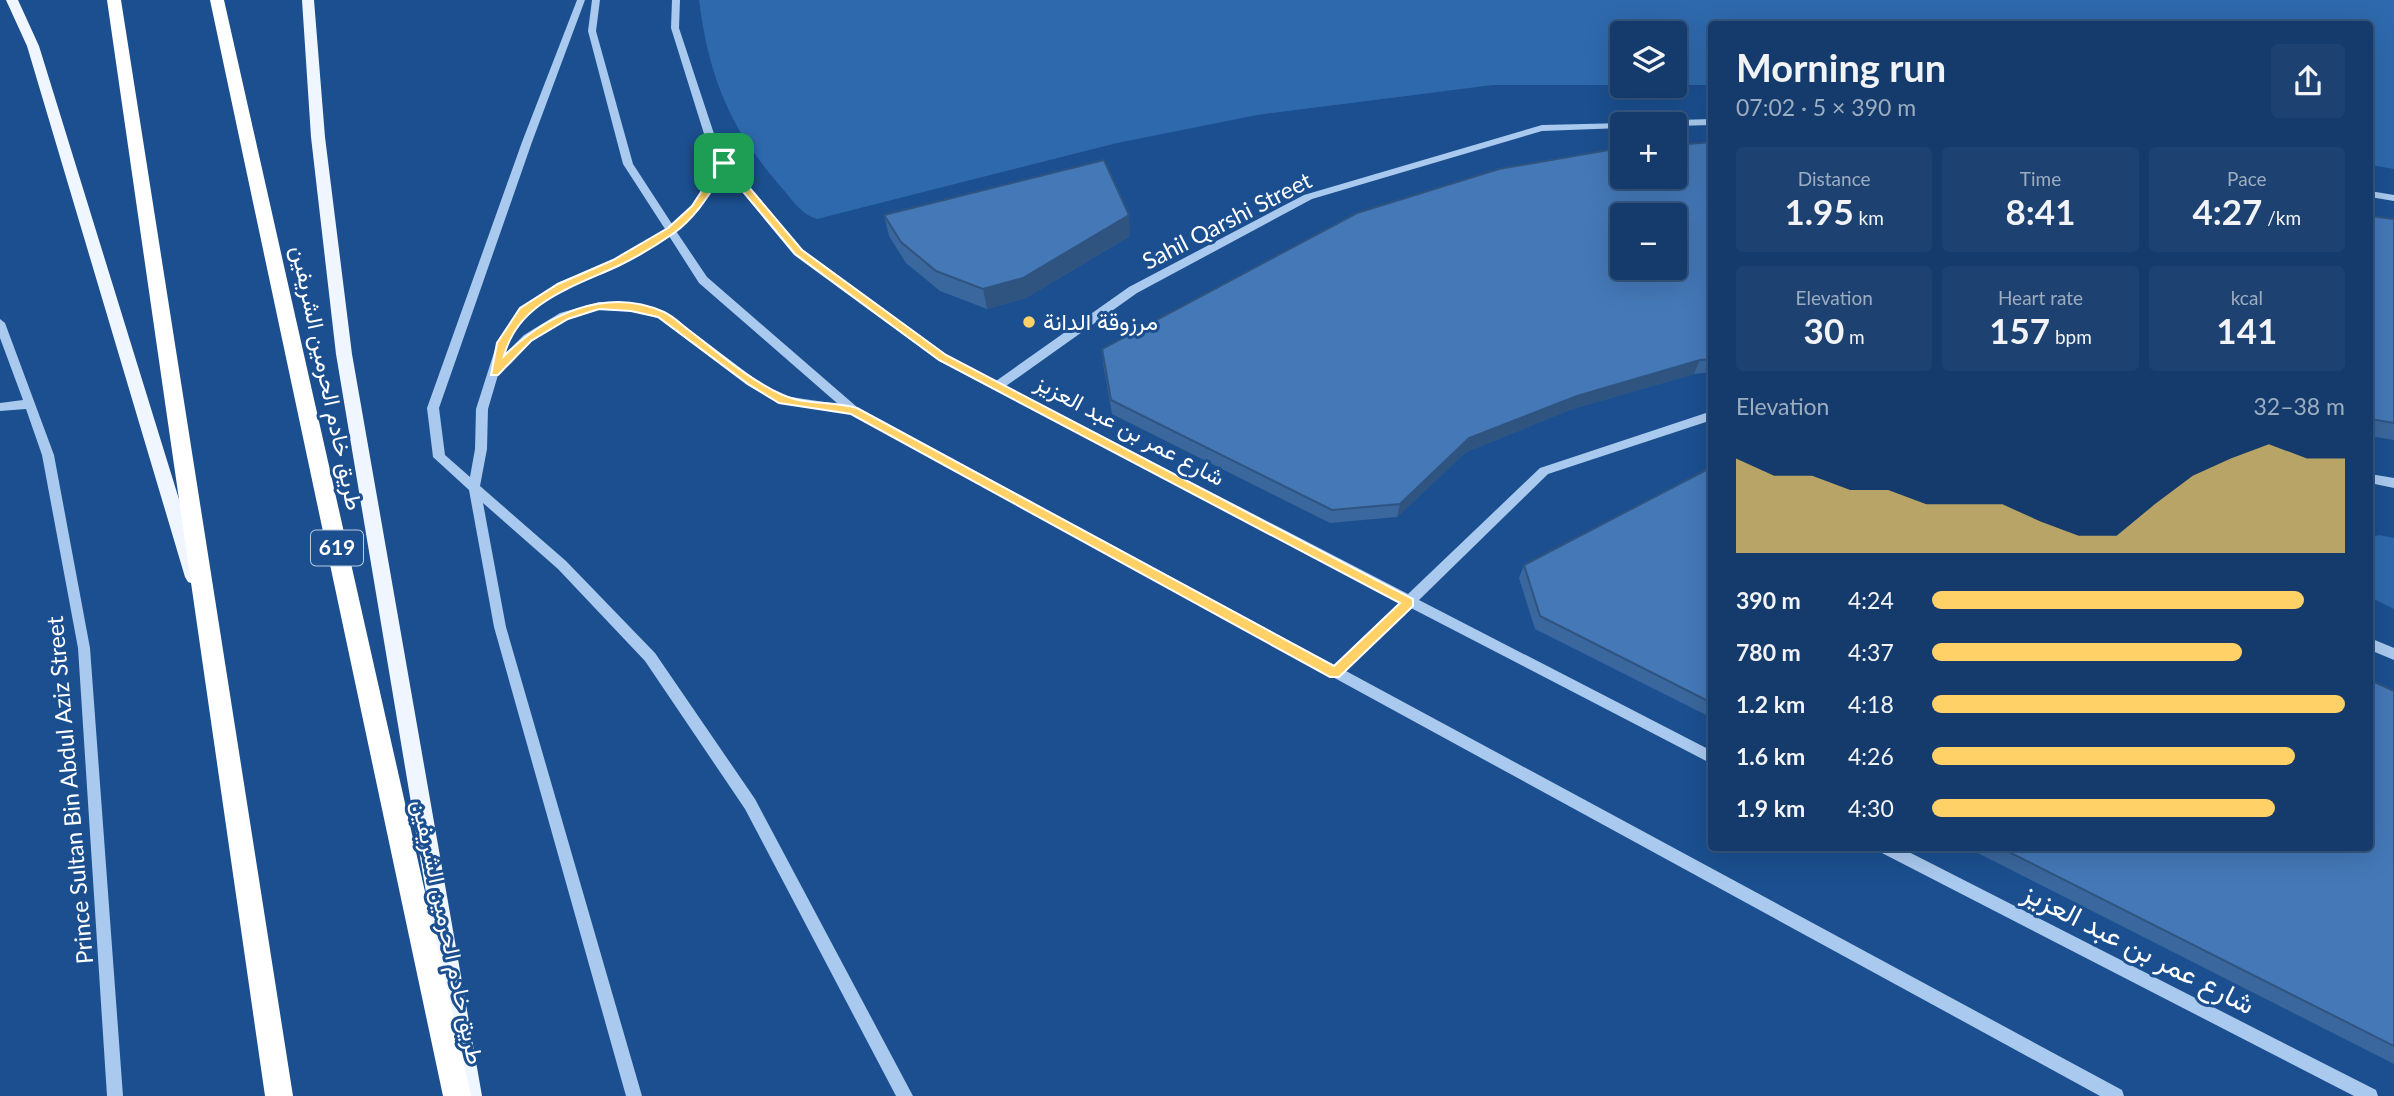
<!DOCTYPE html>
<meta charset="utf-8">
<style>
:root{--surface:#143b6b;--page:#1d4271;--text:#f1f3f6;--muted:#9dadc1;--line:#33557e;--accent:#ffd166}
body{margin:0;font-family:Lato,Vazirmatn,sans-serif;background:var(--page);color:var(--text);height:100vh;display:flex;flex-direction:column;font-size:26px;white-space:nowrap}
*{box-sizing:border-box;margin:0}
p{font-size:23px;color:var(--muted)}
.icon{flex:none;width:38px;height:38px;fill:none;stroke:currentColor;stroke-width:2;stroke-linecap:round;stroke-linejoin:round}
.map{position:relative;flex:1;overflow:hidden}
.drawer{position:absolute;left:1708px;top:21px;width:665px;height:830px;display:flex;flex-direction:column;background:var(--surface);border-radius:7px;box-shadow:0 7px 28px #0002,0 0 0 2px var(--line)}
.drawer>*{flex:none}
.controls{position:absolute;left:1610px;top:21px;display:grid;gap:14px}
.controls a{display:grid;place-items:center;width:77px;height:77px;border-radius:7px;background:var(--surface);box-shadow:0 7px 28px #0002,0 0 0 2px var(--line);font-size:35px}
.pin{position:absolute;display:grid;place-items:center;width:60px;height:60px;color:#fff;margin:-30px;border-radius:14px;box-shadow:0 4px 10px #0006}
.round{display:grid;place-items:center;flex:none;width:74px;height:74px;border-radius:7px;background:var(--page)}
.head{display:flex;align-items:center;justify-content:space-between;height:119px;padding:0 28px}
h1{font-size:38px;font-weight:700;line-height:52px}
.figures{display:grid;grid-template-columns:repeat(3,1fr);gap:10px;height:119px;padding:7px 28px}
.figures div{display:grid;align-content:center;border-radius:7px;background:var(--page);text-align:center}
.figures b{font-size:35px;font-weight:700}
.figures small{font-size:19px;font-weight:400}
.figures p{font-size:19px}
.chart{height:196px;padding:14px 28px}
.chart p{display:flex;justify-content:space-between}
.chart svg{width:100%;height:126px;margin-top:7px;fill:var(--accent);opacity:.7}
ul{padding:0 28px;list-style:none;font-size:23px}
li{display:grid;grid-template-columns:112px 84px 1fr;align-items:center;height:52px}
li i{height:18px;border-radius:9px;background:var(--accent)}
.map>svg:first-child{display:block}
.green{fill:#2e69ad}
.lines{fill:none;stroke-linecap:round;stroke-linejoin:round}
.minor{fill:#a9c9ee;fill-rule:evenodd}
.major{fill:#f0f6ff;fill-rule:evenodd}
.highway{fill:#fff;fill-rule:evenodd}
.wall{fill:#3a679d}
.shaded-wall{fill:#305480}
.building{fill:#4478b7;stroke:#305480;stroke-width:2;fill-rule:evenodd}
.route{fill:#ffd166;stroke:#fff;stroke-width:2;fill-rule:evenodd}
.poi-dot{fill:#ffd166;stroke:#1b4f8f;stroke-width:2.5}
.labels{text-anchor:middle;stroke-width:6;stroke-linejoin:round;paint-order:stroke}
.shield{fill:#1b4f8f;stroke:#bbcadd;stroke-width:2}
.shield-label{font-size:21px;font-weight:bold;fill:#fff}
.street-label{font-size:23px;fill:#fff;stroke:#1b4f8f}
.poi-label{font-size:23px;fill:#fff;stroke:#1b4f8f;text-anchor:start}
.near-street-label{font-size:28px;fill:#fff;stroke:#1b4f8f}
</style>
<div class="map">
<svg width="2394" height="1096" viewBox="0 0 2394 1096">
<rect width="100%" height="100%" fill="#1b4f8f"/>
<!-- green -->
<path class="green" d="M699,0H2394V169L2370,165V24H1712L1711,85H1675V33H1622V85H1493L1257,115L1117,143L817,219C801,214 793,201 782,188C730,129 709,78 699,0Z
M2379,535L2394,538V609L2370,597V538Z"/>
<g class="lines">
<!-- minor -->
<path class="minor" d="M577,0H585L532,142L439,408L445,455L470,477L475,449L476,409L497,343L520,308L557,283L613,260L665,229L623,164L588,31L592,0H600L596,31L633,164L672,224L691,206L719,164L710,153L671,28L672,0H680L679,28L720,152L802,249L947,355L996,381L1129,287L1304,195L1542,125L1625,123L1626,124H1622V128L1542,131L1312,199L1137,293L1006,386L1408,594L1540,468L1712,411V420L1548,474L1419,600L1712,751V764L1411,608L1346,671L2122,1090L2124,1096H2100L851,414L778,403L747,385L658,318L631,311L599,310L568,319L532,341L498,375L488,409L487,449L480,486L566,561L655,653L755,799L913,1096H896L745,809L645,661L558,569L483,503L506,627L642,1096H626L494,627L469,490L433,457L427,408L522,142ZM724,170L794,255L939,361L1400,602L1334,665L857,407L707,277L676,231L699,210ZM669,236L699,283L838,404L784,396L755,379L666,312L631,303L599,302L560,313L524,335L503,356C520,301 571,288 618,267C636,258 653,246 669,236Z
M1712,119V125L1675,126V124H1638L1643,121Z
M2370,191L2394,195V201L2370,197Z
M0,319L5,323L54,455L90,648L123,1096H107L78,648L42,455L26,409L0,411V403L23,400L0,338Z
M2370,474L2394,478V488L2370,483Z
M2370,638L2394,648V660L2370,650Z
M1878,847H1899L2376,1090L2378,1096H2354L1880,852Z"/>
<!-- major -->
<path class="major" d="M6,0H18L39,46L203,577L200,582L194,584L188,582L185,577L27,46Z
M302,0H314L325,137L352,354L482,1096H460L336,354L311,137Z"/>
<!-- highway -->
<path class="highway" d="M107,0H121L293,1096H265Z
M210,0H224L471,1096H443Z"/>
</g>
<!-- wall -->
<path class="wall" d="M1712,142V372L1694,374L1572,409L1466,452L1397,517L1330,523L1112,414L1103,363L1102,349Z
M884,215L1130,236L1026,298L987,309L940,291L906,263L889,236Z
M2370,216L2394,219V440L2370,436Z
M1712,467V718L1535,629L1519,578L1524,565Z
M2394,691V1064L1966,847H2370Z"/>
<!-- shaded-wall -->
<path class="shaded-wall" d="M1129,215L1130,236L1026,298L987,309L983,289Z
M1700,360L1694,374L1572,409L1466,452L1397,517L1400,504L1469,438L1577,396Z"/>
<!-- building -->
<path class="building" d="M1712,142V359L1700,360L1577,396L1469,438L1400,504L1332,510L1111,400L1102,349L1357,213L1499,169L1620,148H1622V177H1675V145ZM1622,215H1675V268H1622Z
M1104,160L1129,215L1023,278L983,289L936,271L901,242L884,215Z
M2370,216L2394,219V423L2370,419Z
M1712,467V703L1540,616L1524,565Z
M2370,680L2394,691V1046L1999,847H2370Z"/>
<!-- route -->
<path class="route" d="M721,161H727L802,250L946,355L1413,599V606L1339,677H1330L851,414L779,403L748,384L658,317L631,311L599,309L568,319L531,341L498,375H491L497,343L520,308L558,284L613,260L668,228L692,206ZM725,170L795,254L939,360L1400,603L1334,666L857,408C834,401 805,405 783,395C749,380 719,353 690,331C682,325 673,316 664,312C606,286 545,315 504,356C518,302 573,287 618,266C637,257 657,245 674,233C697,216 710,193 725,170Z"/>
<!-- markers -->
<circle class="poi-dot" cx="1029" cy="322" r="7"/>
<g class="labels">
<!-- shield labels -->
<rect class="shield" x="311" y="530.5" width="52" height="35" rx="5"/>
<g class="shield-label">
<text x="337" y="555">619</text>
</g>
<!-- street labels -->
<g class="street-label">
<text transform="translate(1227 221) rotate(-27)" y="8">Sahil Qarshi Street</text>
<text transform="translate(327 378) rotate(78)" y="8">طريق خادم الحرمين الشريفين</text>
<text transform="translate(1130 430) rotate(28)" y="8">شارع عمر بن عبد العزيز</text>
<text transform="translate(70 790) rotate(-95)" y="8">Prince Sultan Bin Abdul Aziz Street</text>
<text transform="translate(448 932) rotate(78)" y="8">طريق خادم الحرمين الشريفين</text>
</g>
<!-- poi labels -->
<g class="poi-label">
<text x="1043" y="330">مرزوقة الدانة</text>
</g>
<!-- near-street labels -->
<g class="near-street-label">
<text transform="translate(2139 948) rotate(27)" y="10">شارع عمر بن عبد العزيز</text>
</g>
</g>
</svg>
<div class="controls">
<a><svg class="icon" aria-label="layers" viewBox="0 0 24 24"><path d="M12 4l9 5-9 5-9-5zM3 14l9 5 9-5"/></svg></a>
<a>+</a>
<a>−</a>
</div>
<div class="pin" style="left:724px;top:163px;background:#1e9e55"><svg class="icon" aria-label="arrive" viewBox="0 0 24 24"><path d="M6 21V4h12l-3 4 3 4H6"/></svg></div>
<section class="drawer">
<div class="head"><div><h1>Morning run</h1><p>07:02 · 5 × 390 m</p></div><a class="round"><svg class="icon" aria-label="share" viewBox="0 0 24 24"><path d="M12 15V3M7 8l5-5 5 5M5 13v7h14v-7"/></svg></a></div>
<div class="figures">
<div><p>Distance</p><b>1.95<small> km</small></b></div>
<div><p>Time</p><b>8:41</b></div>
<div><p>Pace</p><b>4:27<small> /km</small></b></div>
</div>
<div class="figures">
<div><p>Elevation</p><b>30<small> m</small></b></div>
<div><p>Heart rate</p><b>157<small> bpm</small></b></div>
<div><p>kcal</p><b>141</b></div>
</div>
<div class="chart"><p><span>Elevation</span>32–38 m</p>
<svg viewBox="0 0 160 44" preserveAspectRatio="none"><path d="M0 44V11L10 17L20 17L30 22L40 22L50 27L60 27L70 27L80 33L90 38L100 38L110 27L120 17L130 11L140 6L150 11L160 11V44z"/></svg>
</div>
<ul>
<li><b>390 m</b>4:24<i style="width:90%"></i></li>
<li><b>780 m</b>4:37<i style="width:75%"></i></li>
<li><b>1.2 km</b>4:18<i style="width:100%"></i></li>
<li><b>1.6 km</b>4:26<i style="width:88%"></i></li>
<li><b>1.9 km</b>4:30<i style="width:83%"></i></li>
</ul>
</section>
</div>
